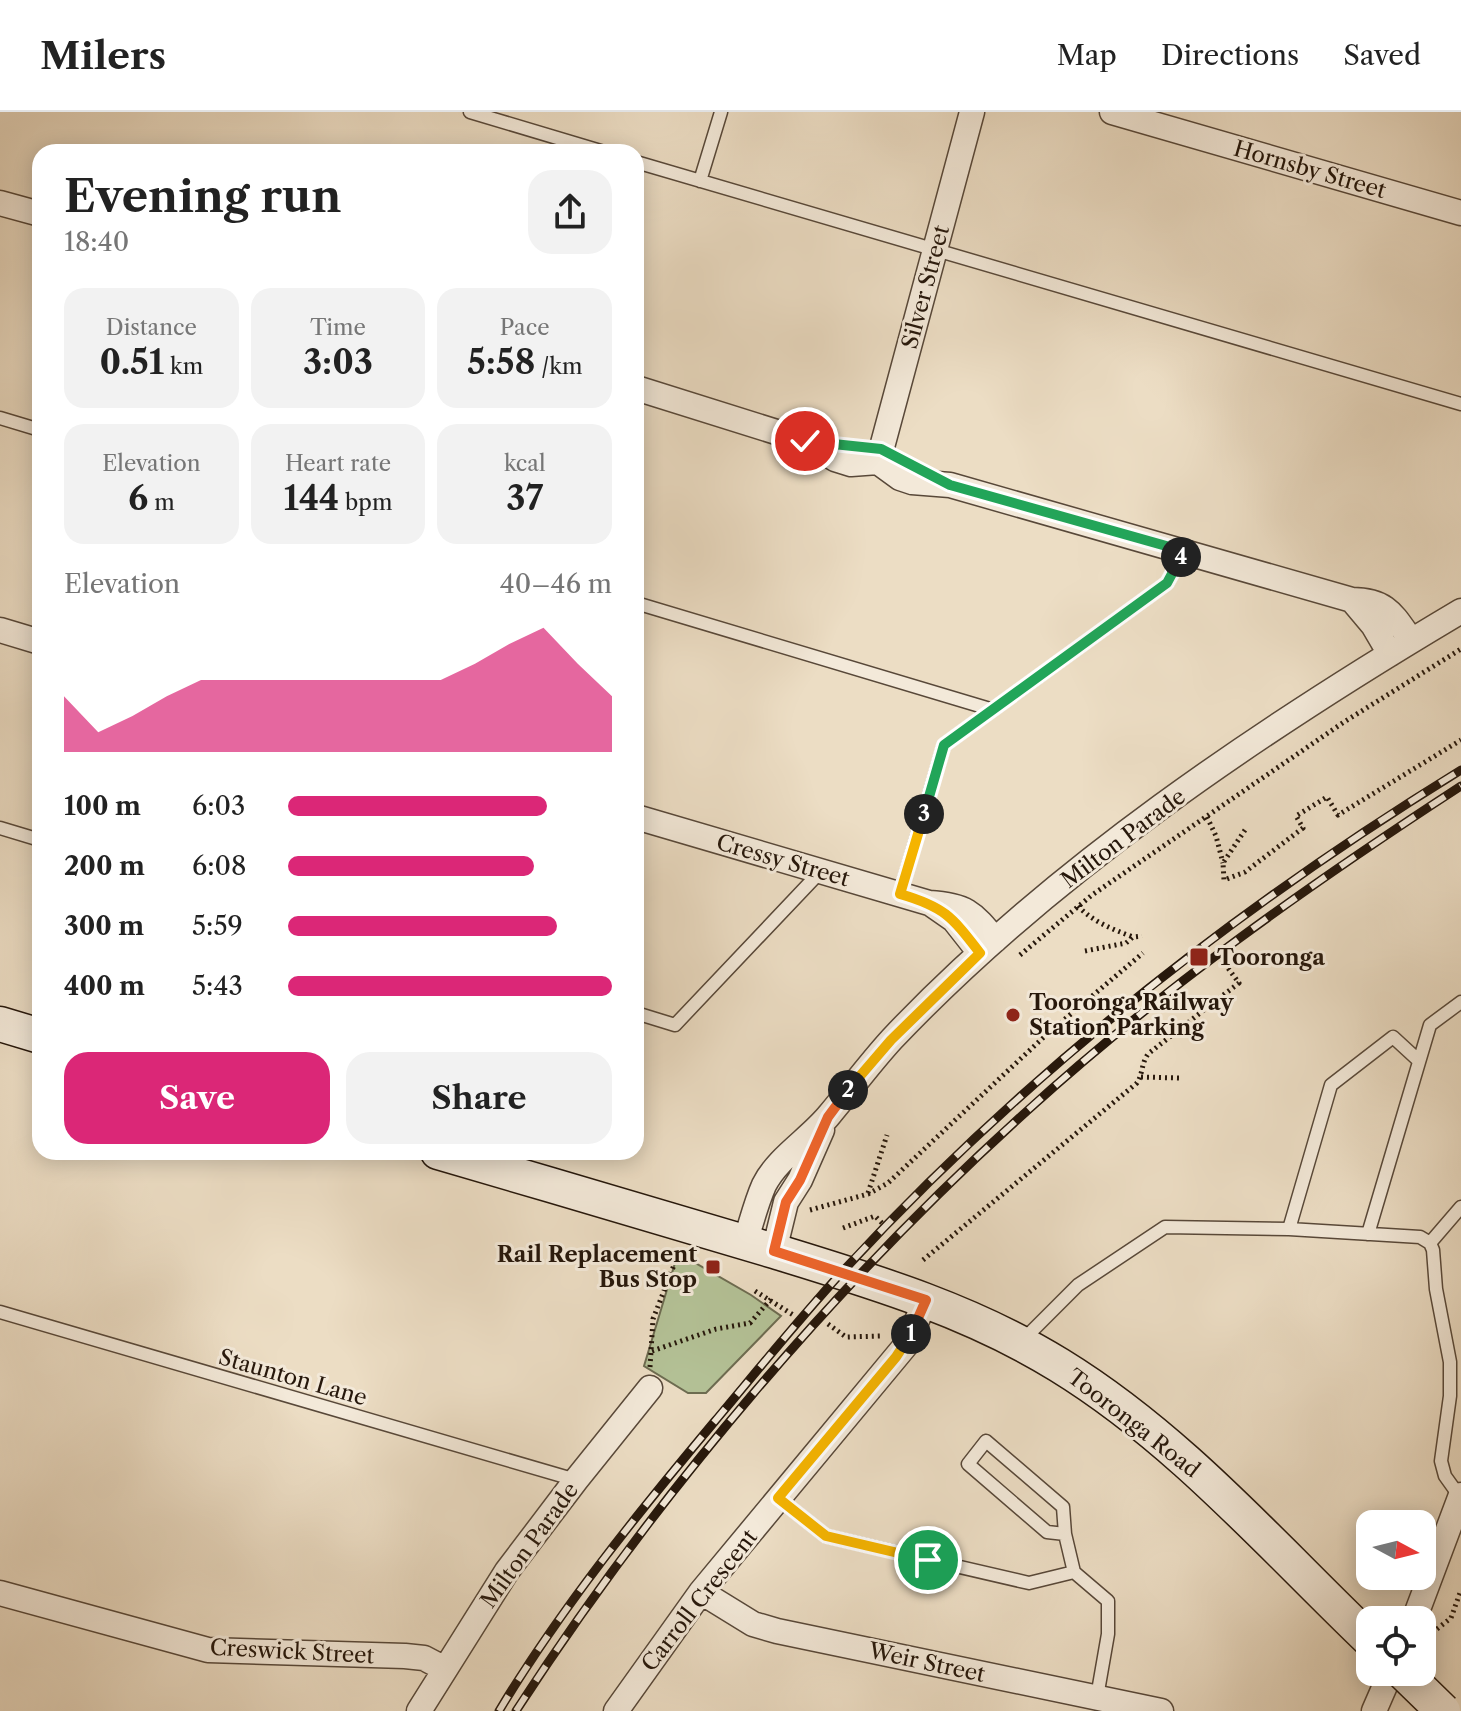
<!DOCTYPE html>
<meta charset="utf-8">
<style>
:root{--surface:#fff;--page:#f2f2f2;--text:#222;--muted:#767676;--line:#e0e0e0;--accent:#db2777}
body{margin:0;font-family:"Libre Caslon Text",serif;background:var(--page);color:var(--text);height:100vh;display:flex;flex-direction:column;font-size:30px;white-space:nowrap}
*{box-sizing:border-box;margin:0}
p{font-size:26px;color:var(--muted)}
.icon{flex:none;width:44px;height:44px;fill:none;stroke:currentColor;stroke-width:2;stroke-linecap:round;stroke-linejoin:round}
.map{position:relative;flex:1;overflow:hidden}
.details{position:absolute;left:32px;top:32px;width:612px;height:1016px;display:flex;flex-direction:column;background:var(--surface);border-radius:24px;box-shadow:0 4px 20px #0003}
.details>*{flex:none}
.needle{width:52px;rotate:97deg}
.buttons{position:absolute;left:1356px;top:1398px;display:grid;gap:16px}
.buttons a{display:grid;place-items:center;width:80px;height:80px;border-radius:16px;background:var(--surface);box-shadow:0 4px 20px #0003;font-size:40px}
.pin{position:absolute;display:grid;place-items:center;width:68px;height:68px;color:#fff;margin:-34px;border:4px solid #fff;border-radius:50%;box-shadow:0 2px 8px #0007}
.km{position:absolute;width:40px;height:40px;margin:-20px;border-radius:50%;background:#222;color:#fff;font-size:22px;line-height:40px;text-align:center}
.round{display:grid;place-items:center;flex:none;width:84px;height:84px;border-radius:24px;background:var(--page)}
.head{display:flex;align-items:center;justify-content:space-between;height:136px;padding:0 32px}
h1{font-size:44px;font-weight:700;line-height:60px}
.metrics{display:grid;grid-template-columns:repeat(3,1fr);gap:12px;height:136px;padding:8px 32px}
.metrics div{display:grid;align-content:center;border-radius:20px;background:var(--page);text-align:center}
.metrics b{font-size:34px;font-weight:700}
.metrics small{font-size:22px;font-weight:400}
.metrics p{font-size:22px}
.chart{height:224px;padding:16px 32px}
.chart p{display:flex;justify-content:space-between}
.chart svg{width:100%;height:144px;margin-top:8px;fill:var(--accent);opacity:.7}
.button{display:flex;gap:16px;margin-top:auto;padding:16px 32px}
.button a{flex:1;height:92px;border-radius:24px;background:var(--accent);color:#fff;font-size:32px;font-weight:700;line-height:92px;text-align:center}
.button a+a{background:var(--page);color:var(--text)}
ul{padding:0 32px;list-style:none;font-size:26px}
li{display:grid;grid-template-columns:128px 96px 1fr;align-items:center;height:60px}
li i{height:20px;border-radius:10px;background:var(--accent)}
header{display:flex;align-items:center;gap:48px;box-sizing:border-box;height:112px;padding:0 40px;background:var(--surface);border-bottom:2px solid var(--line)}
header strong{font-size:38px}
nav{display:flex;gap:44px;margin-inline-start:auto;font-size:28px}
.map>svg:first-child{display:block}
.green{fill:#b4c297;stroke:#6d6c51;stroke-width:2}
.lines{fill:none;stroke-linecap:round;stroke-linejoin:round}
.lane-casing{stroke:#584839;stroke-width:15}
.street-casing{stroke:#584839;stroke-width:27}
.secondary-casing{stroke:#26170b;stroke-width:37}
.path{stroke:#26170b;stroke-width:5;stroke-dasharray:2 4;stroke-linecap:butt}
.lane{stroke:#f3e9d9;stroke-width:12}
.street{stroke:#f3e9d9;stroke-width:24}
.secondary{stroke:#f3e9d9;stroke-width:34}
.rail-casing{stroke:#26170b;stroke-width:9}
.rail{stroke:#f3e9d9;stroke-width:6;stroke-dasharray:18;stroke-linecap:butt}
.secondary-bridge-casing{stroke:#26170b;stroke-width:37;stroke-linecap:butt}
.secondary-bridge{stroke:#f3e9d9;stroke-width:34}
.split-1-casing{stroke:#fff;stroke-width:16}
.split-2-casing{stroke:#fff;stroke-width:16}
.split-3-casing{stroke:#fff;stroke-width:16}
.split-4-casing{stroke:#fff;stroke-width:16}
.split-5-casing{stroke:#fff;stroke-width:16}
.split-1{stroke:#f5b400;stroke-width:10}
.split-2{stroke:#f0652b;stroke-width:10}
.split-3{stroke:#f5b400;stroke-width:10}
.split-4{stroke:#22a559;stroke-width:10}
.split-5{stroke:#22a559;stroke-width:10}
.poi-dot{fill:#8f2418;stroke:#f3e9d9;stroke-width:3}
.labels{text-anchor:middle;stroke-width:6;stroke-linejoin:round;paint-order:stroke}
.street-label{font-size:22px;fill:#26170b;stroke:#f3e9d9}
.poi-label{font-size:22px;font-weight:bold;fill:#26170b;stroke:#f3e9d9;text-anchor:start}
</style>
<header>
<strong>Milers</strong>
<nav><a>Map</a><a>Directions</a><a>Saved</a></nav>
</header>
<div class="map">
<svg width="1461" height="1599" viewBox="0 0 1461 1599">
<rect width="100%" height="100%" fill="#ecddc4"/>
<filter id="stains"><feTurbulence type="fractalNoise" baseFrequency=".0025" numOctaves="4"/><feColorMatrix values="0 0 0 0 .2 0 0 0 0 .09 0 0 0 0 .02 0 0 0 .5 -.17"/></filter>
<radialGradient id="worn" r=".72"><stop offset=".6" stop-color="#630" stop-opacity="0"/><stop offset="1" stop-color="#630" stop-opacity=".3"/></radialGradient>
<!-- green -->
<path class="green" d="M678,1141L751,1183L781,1204L706,1281H688L644,1254Z"/>
<g class="lines">
<!-- lane casing -->
<g class="lane-casing">
<path id="lane" d="M470,0L604,40
M636,50L1461,292
M700,69L721,0
M0,306L40,318
M636,491L990,597
M0,716L40,728
M900,782L944,633L1167,471L1184,439
M636,901L675,913L821,759
M1289,1117L1331,973L1393,925L1418,948
M1368,1122L1430,913L1461,890
M1430,1131L1461,1095
M0,1200L576,1368
M1022,1229L1078,1173L1165,1115L1289,1117L1420,1125L1430,1131L1433,1138L1436,1177L1450,1250V1284L1441,1349L1445,1364L1460,1385
M778,1386L826,1424L1029,1471L1074,1460L1108,1489V1522L1097,1585
M1065,1422L1047,1420L968,1352L986,1329L1063,1395L1065,1422L1074,1460"/>
</g>
<!-- street casing -->
<g class="street-casing">
<path id="street" d="M1112,0L1461,101
M0,91L40,102
M636,276L805,329L821,331
M805,329L835,347L851,352L878,350L900,366L912,370L950,373L1352,488C1387,488 1393,503 1411,528
M878,350L972,0
M1352,488L1373,513L1390,542
M0,518L40,530
M636,705L929,791C965,793 973,800 995,828
M931,792L954,808L980,841
M745,1130C751,1112 756,1091 764,1073C778,1045 811,1026 830,1002C851,977 870,951 892,927C1051,759 1262,617 1461,499
M774,1139L786,1090L800,1068L822,1018
M701,1480L753,1512L777,1519L1161,1599
M0,1481L208,1538L405,1544L424,1546L445,1557
M1414,1508L1461,1383
M419,1599L507,1459L576,1368L650,1276
M616,1599L701,1480L906,1233L926,1188
M1374,1599L1391,1560"/>
</g>
<!-- secondary casing -->
<g class="secondary-casing">
<path id="secondary" d="M0,912L40,924
M438,1040C550,1073 662,1105 774,1139C872,1169 970,1198 1059,1253C1178,1326 1270,1432 1370,1528"/>
</g>
<!-- path -->
<path class="path" d="M1207,705L1216,724L1223,751
M1245,718L1223,751L1224,768L1245,760L1303,716L1296,704L1327,685L1338,703L1461,628
M1078,794C1093,810 1112,817 1133,825
M1085,839L1126,831L1133,825L1142,824
M1020,843L1092,783L1344,610L1461,537
M1209,894L1239,871L1222,848
M1141,965L1179,966
M868,1081L887,1023
M810,1098L868,1082L888,1071L1046,923L1143,841
M843,1116L875,1104L883,1112
M923,1148L1137,971C1143,962 1141,952 1148,942L1209,894L1208,891
M755,1179L795,1204
M828,1212L846,1225L881,1224
M652,1239L716,1217L750,1211L771,1187
M650,1255L653,1207L676,1148
M1437,1517L1451,1506L1461,1478"/>
<!-- lane -->
<use href="#lane" class="lane"/>
<!-- street -->
<use href="#street" class="street"/>
<!-- secondary -->
<use href="#secondary" class="secondary"/>
<!-- rail casing -->
<g class="rail-casing">
<path id="rail" d="M499,1599C561,1496 638,1401 715,1309C757,1259 799,1207 843,1159C1023,964 1235,797 1461,658
M516,1599C656,1383 836,1171 1027,999C1161,877 1309,773 1461,674"/>
</g>
<!-- rail -->
<use href="#rail" class="rail"/>
<!-- secondary-bridge casing -->
<g class="secondary-bridge-casing">
<path id="secondary-bridge" d="M1403,1560L1443,1599"/>
</g>
<!-- secondary-bridge -->
<use href="#secondary-bridge" class="secondary-bridge"/>
</g>
<g class="lines">
<!-- split-1 casing -->
<g class="split-1-casing">
<path id="split-1" d="M911,1222L896,1245L778,1386L826,1424L928,1448"/>
</g>
<!-- split-2 casing -->
<g class="split-2-casing">
<path id="split-2" d="M848,978L828,1005L800,1068L786,1090L774,1139L926,1188L911,1222"/>
</g>
<!-- split-3 casing -->
<g class="split-3-casing">
<path id="split-3" d="M848,978L891,928L980,841C952,805 945,795 900,782L924,702"/>
</g>
<!-- split-4 casing -->
<g class="split-4-casing">
<path id="split-4" d="M924,702L944,633L1167,471L1181,445"/>
</g>
<!-- split-5 casing -->
<g class="split-5-casing">
<path id="split-5" d="M805,329L881,337L950,373L1184,439L1181,445"/>
</g>
<!-- split-1 -->
<use href="#split-1" class="split-1"/>
<!-- split-2 -->
<use href="#split-2" class="split-2"/>
<!-- split-3 -->
<use href="#split-3" class="split-3"/>
<!-- split-4 -->
<use href="#split-4" class="split-4"/>
<!-- split-5 -->
<use href="#split-5" class="split-5"/>
</g>
<!-- markers -->
<g class="poi-dot">
<rect x="1189" y="835" width="20" height="20" rx="4"/>
<circle cx="1013" cy="903" r="8"/>
<rect x="705" y="1147" width="16" height="16" rx="4"/>
</g>
<g class="labels">
<!-- street labels -->
<g class="street-label">
<text transform="translate(1310 57) rotate(16)" y="8">Hornsby Street</text>
<text transform="translate(925 175) rotate(-75)" y="8">Silver Street</text>
<text transform="translate(1123 726) rotate(-37)" y="8">Milton Parade</text>
<text transform="translate(783 748) rotate(16)" y="8">Cressy Street</text>
<text transform="translate(293 1265) rotate(16)" y="8">Staunton Lane</text>
<text transform="translate(1134 1311) rotate(38)" y="8">Tooronga Road</text>
<text transform="translate(529 1433) rotate(-54)" y="8">Milton Parade</text>
<text transform="translate(699 1488) rotate(-52)" y="8">Carroll Crescent</text>
<text transform="translate(292 1539) rotate(3)" y="8">Creswick Street</text>
<text transform="translate(927 1550) rotate(12)" y="8">Weir Street</text>
</g>
<!-- poi labels -->
<g class="poi-label">
<text x="1217" y="853">Tooronga</text>
<text x="1029" y="898">Tooronga Railway<tspan x="1029" dy="25">Station Parking</tspan></text>
<text x="697" y="1150" text-anchor="end">Rail Replacement<tspan x="697" dy="25">Bus Stop</tspan></text>
</g>
</g>
<rect width="100%" height="100%" filter="url(#stains)"/>
<rect width="100%" height="100%" fill="url(#worn)"/>
</svg>
<div class="buttons">
<a><svg class="needle" viewBox="-14 -14 28 28"><path d="M0-13l5 13h-10z" fill="#e53935"/><path d="M0 13l5-13h-10z" fill="#767676"/></svg></a>
<a><svg class="icon" aria-label="locate" viewBox="0 0 24 24"><circle cx="12" cy="12" r="6"/><path d="M12 2v4M12 18v4M2 12h4M18 12h4"/></svg></a>
</div>
<div class="pin" style="left:928px;top:1448px;background:#1e9e55"><svg class="icon" aria-label="arrive" viewBox="0 0 24 24"><path d="M6 21V4h12l-3 4 3 4H6"/></svg></div>
<div class="pin" style="left:805px;top:329px;background:#d93025"><svg class="icon" aria-label="check" viewBox="0 0 24 24"><path d="M5 12l5 5 9-10"/></svg></div>
<b class="km" style="left:911px;top:1222px">1</b>
<b class="km" style="left:848px;top:978px">2</b>
<b class="km" style="left:924px;top:702px">3</b>
<b class="km" style="left:1181px;top:445px">4</b>
<section class="details">
<div class="head"><div><h1>Evening run</h1><p>18:40</p></div><a class="round"><svg class="icon" aria-label="share" viewBox="0 0 24 24"><path d="M12 15V3M7 8l5-5 5 5M5 13v7h14v-7"/></svg></a></div>
<div class="metrics">
<div><p>Distance</p><b>0.51<small> km</small></b></div>
<div><p>Time</p><b>3:03</b></div>
<div><p>Pace</p><b>5:58<small> /km</small></b></div>
</div>
<div class="metrics">
<div><p>Elevation</p><b>6<small> m</small></b></div>
<div><p>Heart rate</p><b>144<small> bpm</small></b></div>
<div><p>kcal</p><b>37</b></div>
</div>
<div class="chart"><p><span>Elevation</span>40–46 m</p>
<svg viewBox="0 0 160 44" preserveAspectRatio="none"><path d="M0 44V27L10 38L20 33L30 27L40 22L50 22L60 22L70 22L80 22L90 22L100 22L110 22L120 17L130 11L140 6L150 17L160 27V44z"/></svg>
</div>
<ul>
<li><b>100 m</b>6:03<i style="width:80%"></i></li>
<li><b>200 m</b>6:08<i style="width:76%"></i></li>
<li><b>300 m</b>5:59<i style="width:83%"></i></li>
<li><b>400 m</b>5:43<i style="width:100%"></i></li>
</ul>
<div class="button"><a>Save</a><a>Share</a></div>
</section>
</div>
